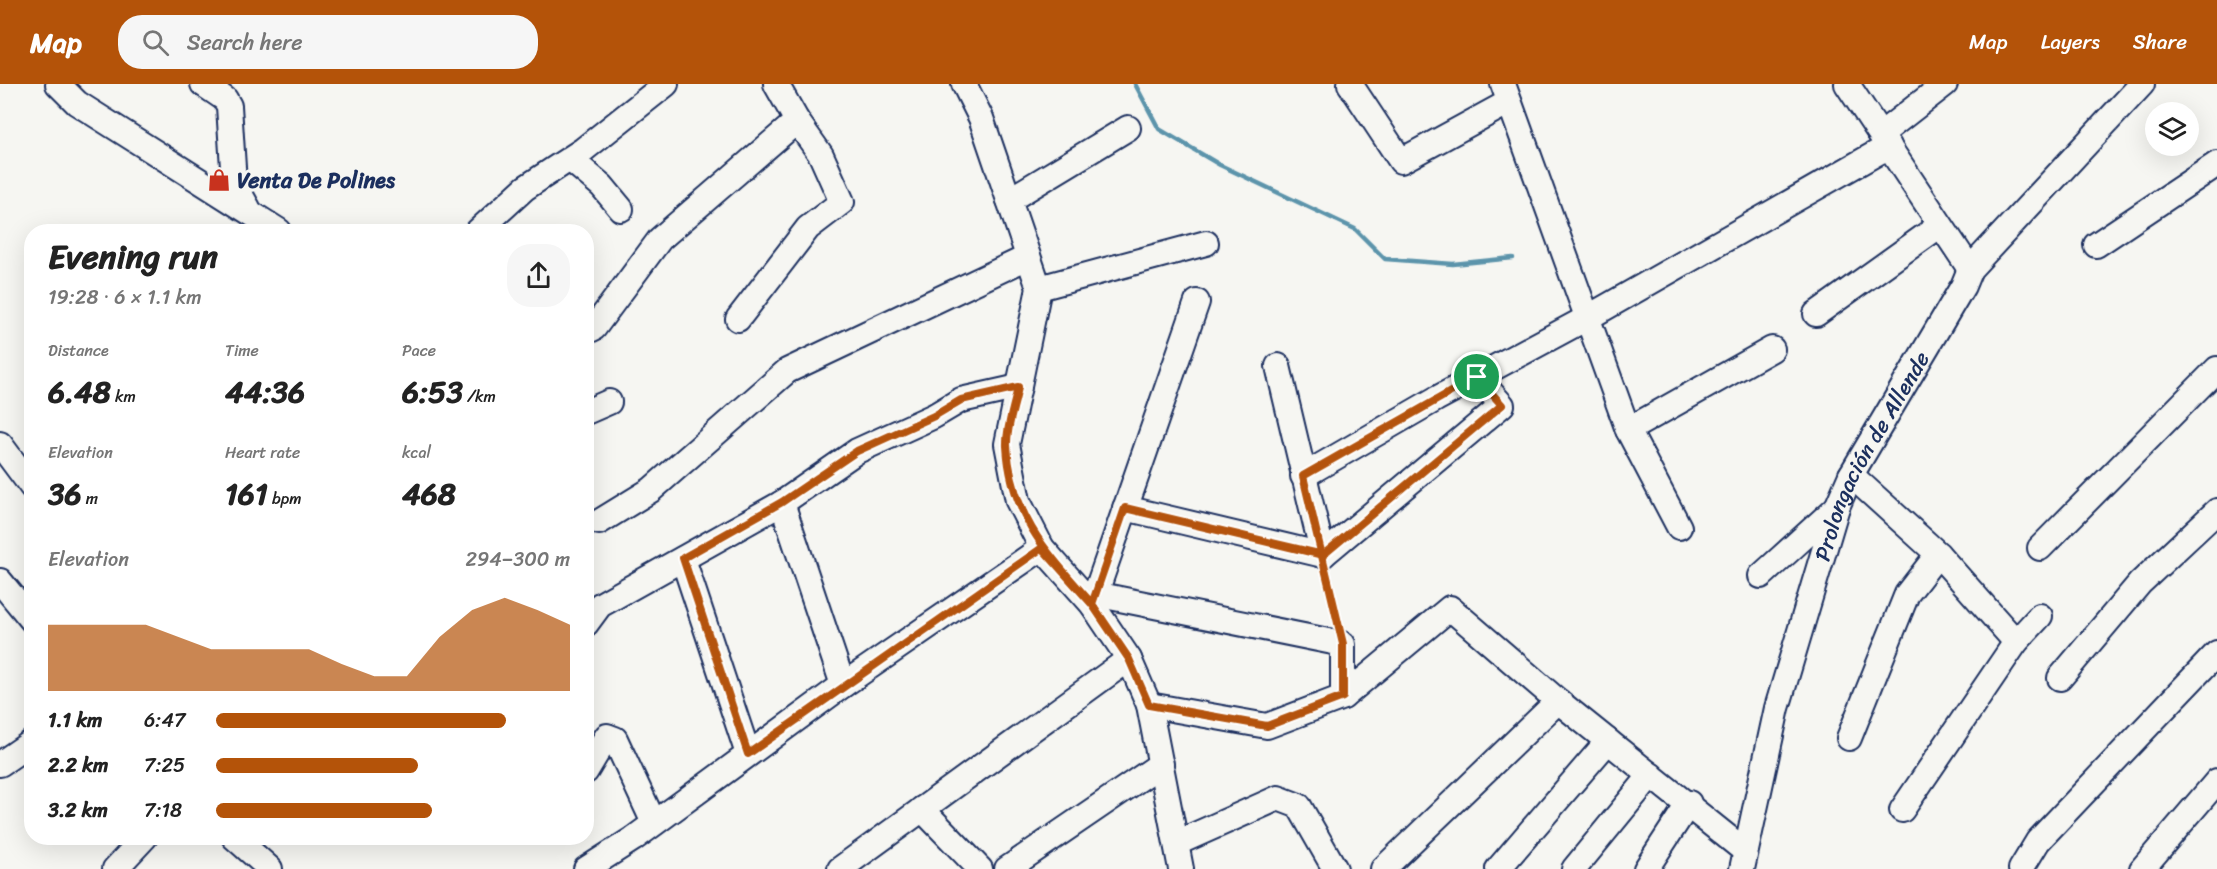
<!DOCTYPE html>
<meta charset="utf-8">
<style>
:root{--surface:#fff;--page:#f6f6f6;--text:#222;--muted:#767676;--accent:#b45309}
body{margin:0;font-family:Sriracha,sans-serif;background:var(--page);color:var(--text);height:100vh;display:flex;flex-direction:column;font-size:22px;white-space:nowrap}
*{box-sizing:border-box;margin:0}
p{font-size:20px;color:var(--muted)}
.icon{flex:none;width:33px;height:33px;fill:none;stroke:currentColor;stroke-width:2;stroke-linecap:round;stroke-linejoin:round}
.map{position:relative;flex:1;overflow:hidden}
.side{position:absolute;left:24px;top:140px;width:570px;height:621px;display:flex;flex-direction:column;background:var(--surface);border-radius:24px;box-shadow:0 6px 24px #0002}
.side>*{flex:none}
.tools{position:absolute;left:2145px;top:18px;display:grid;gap:12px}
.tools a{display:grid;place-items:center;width:54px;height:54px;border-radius:50%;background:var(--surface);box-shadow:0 6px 24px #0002;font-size:30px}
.pin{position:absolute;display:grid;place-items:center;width:51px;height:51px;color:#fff;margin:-26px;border:3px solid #fff;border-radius:50%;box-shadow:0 2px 6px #0007}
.round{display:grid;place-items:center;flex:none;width:63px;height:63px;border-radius:24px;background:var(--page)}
.headline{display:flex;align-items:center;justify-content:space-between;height:102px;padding:0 24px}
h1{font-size:33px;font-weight:700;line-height:45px}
.metrics{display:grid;grid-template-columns:repeat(3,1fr);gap:9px;height:102px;padding:6px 24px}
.metrics div{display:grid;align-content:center}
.metrics b{font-size:30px;font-weight:700}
.metrics small{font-size:16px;font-weight:400}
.metrics p{font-size:16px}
.chart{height:168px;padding:12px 24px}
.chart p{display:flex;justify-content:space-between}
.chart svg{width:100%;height:108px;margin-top:6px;fill:var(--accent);opacity:.7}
ul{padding:0 24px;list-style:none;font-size:20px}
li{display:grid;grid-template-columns:96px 72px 1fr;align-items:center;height:45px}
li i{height:15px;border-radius:8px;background:var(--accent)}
header{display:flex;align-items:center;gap:36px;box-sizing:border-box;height:84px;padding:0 30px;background:var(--accent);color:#fff}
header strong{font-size:28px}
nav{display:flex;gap:33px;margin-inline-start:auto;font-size:21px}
.search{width:420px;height:54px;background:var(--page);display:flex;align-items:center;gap:15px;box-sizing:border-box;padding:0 21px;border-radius:24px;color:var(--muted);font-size:22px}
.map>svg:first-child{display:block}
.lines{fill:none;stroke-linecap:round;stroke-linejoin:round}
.stream{stroke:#5c94ab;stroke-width:4.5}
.minor-casing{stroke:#1b2f5e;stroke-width:28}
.path{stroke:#1b2f5e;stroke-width:3;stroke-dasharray:6 4.5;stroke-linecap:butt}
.minor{stroke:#f6f6f2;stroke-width:24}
.route-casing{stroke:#fff;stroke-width:12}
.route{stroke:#b45309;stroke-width:8}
.labels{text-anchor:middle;stroke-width:6;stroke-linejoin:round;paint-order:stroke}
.poi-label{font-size:22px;font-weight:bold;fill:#1b2f5e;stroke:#f6f6f2;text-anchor:start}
.street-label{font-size:22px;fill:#1b2f5e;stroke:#f6f6f2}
</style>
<header>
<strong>Map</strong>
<div class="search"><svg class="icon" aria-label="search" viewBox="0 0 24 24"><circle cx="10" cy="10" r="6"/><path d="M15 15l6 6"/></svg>Search here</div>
<nav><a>Map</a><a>Layers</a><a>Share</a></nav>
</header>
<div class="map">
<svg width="2217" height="785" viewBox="0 0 2217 785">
<rect width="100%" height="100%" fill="#f6f6f2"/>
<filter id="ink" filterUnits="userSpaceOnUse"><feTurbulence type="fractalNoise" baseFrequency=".0167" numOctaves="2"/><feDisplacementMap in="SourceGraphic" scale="12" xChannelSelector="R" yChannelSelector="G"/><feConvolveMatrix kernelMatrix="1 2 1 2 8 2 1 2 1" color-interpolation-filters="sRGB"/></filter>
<g filter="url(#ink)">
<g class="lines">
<!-- stream -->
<path class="stream" d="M1135,0L1159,45L1220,81L1355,145L1385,175L1453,180L1513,174"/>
<!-- minor casing -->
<g class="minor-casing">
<g id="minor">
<path d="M58,0L77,19L279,147"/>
<path d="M203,0L225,15L229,22L234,99L248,124"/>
<path d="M964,0L981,34L1039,204L1007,360L1018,417L1042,464L1092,520L1129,575L1149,621L1181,785"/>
<path d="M1350,0L1401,77L1509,18"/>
<path d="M1503,0L1628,346L1679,443"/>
<path d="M1847,0L1970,185"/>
<path d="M1881,50L1945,0"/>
<path d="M570,75L602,102L621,125"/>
<path d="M1009,116L1128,44"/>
<path d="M478,147L525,104L583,66L666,0"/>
<path d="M2096,161L2217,80"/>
<path d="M1039,204L1206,159"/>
<path d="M1816,230L1939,142"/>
<path d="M738,235L808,144L842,118L821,71L797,37L776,0"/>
<path d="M586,248L594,244L660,155L797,37"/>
<path d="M1278,282L1323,471"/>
<path d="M586,328L609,318"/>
<path d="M1628,346L1772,265"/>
<path d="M0,360L32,403"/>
<path d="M1851,391L1938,470L2016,558"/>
<path d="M1303,392L1436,315L1587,234L1889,62"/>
<path d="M782,419L843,601"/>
<path d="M1125,424L1323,471"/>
<path d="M599,438L651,406L787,287L1028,173"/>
<path d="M2040,464L2217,285"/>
<path d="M1323,471L1502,321L1477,293"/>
<path d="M683,475L748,670"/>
<path d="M1761,492L1837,423"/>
<path d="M0,497L32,536"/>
<path d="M1095,510L1343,560V613"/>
<path d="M1092,520L1197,218"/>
<path d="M586,540L600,521L782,419L857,367L934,332L961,316L1019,303"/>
<path d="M2060,594L2140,499L2217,427"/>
<path d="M1149,621L1267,642L1343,613L1450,524L1558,617L1745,767"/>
<path d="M1849,654L1907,510L1938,470"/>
<path d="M0,680L32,658"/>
<path d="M586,687L607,652L615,655L654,739"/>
<path d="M922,725L980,785"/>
<path d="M1902,726L2016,558L2040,532"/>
<path d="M234,753L270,785"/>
<path d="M1177,759L1278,714L1299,722L1335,785"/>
<path d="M115,785L145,753"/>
<path d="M586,785L633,755L843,601L1042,464"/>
<path d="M840,785L1129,575"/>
<path d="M1007,785L1161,680"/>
<path d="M1383,785L1558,617"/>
<path d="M1498,785L1608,657"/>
<path d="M1574,785L1651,691"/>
<path d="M1646,785L1689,719"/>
<path id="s1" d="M1742,785L1777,624L1837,423L1851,391L1963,202L1970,185L2142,0"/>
<path d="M2021,785L2038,757L2217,569"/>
<path d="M2142,785L2217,697"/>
</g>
</g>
<!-- path -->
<path class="path" d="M1327,489L1339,541"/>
<!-- minor -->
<use href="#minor" class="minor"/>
</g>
</g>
<g class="lines" filter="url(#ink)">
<!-- route casing -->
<g class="route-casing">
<path id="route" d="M1477,293L1502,321L1323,471L1125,424L1092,520C1048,470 1011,433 1007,362C1006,343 1015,321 1018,303L961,316L934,332L857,367L782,418L683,474L748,670L1042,464L1092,520L1129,575L1149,621L1267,642L1343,613V560L1303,392L1477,293"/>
</g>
<!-- route -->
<use href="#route" class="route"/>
</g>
<!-- icons -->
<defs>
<g id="shop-bare" transform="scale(1.8)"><path d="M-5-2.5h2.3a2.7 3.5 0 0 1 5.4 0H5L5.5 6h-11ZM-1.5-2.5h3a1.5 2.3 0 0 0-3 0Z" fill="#c8321e" stroke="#f6f6f2" stroke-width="2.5" paint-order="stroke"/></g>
</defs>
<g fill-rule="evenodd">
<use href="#shop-bare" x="219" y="96"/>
</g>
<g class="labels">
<!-- poi labels -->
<g class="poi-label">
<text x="237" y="104">Venta De Polines</text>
</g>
<!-- street labels -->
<g class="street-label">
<text dy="8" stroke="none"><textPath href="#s1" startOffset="435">Prolongación de Allende</textPath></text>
</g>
</g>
</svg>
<div class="tools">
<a><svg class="icon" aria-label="layers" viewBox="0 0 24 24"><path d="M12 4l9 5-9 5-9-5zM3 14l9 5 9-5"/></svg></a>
</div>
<div class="pin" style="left:1477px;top:293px;background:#1e9e55"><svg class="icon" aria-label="arrive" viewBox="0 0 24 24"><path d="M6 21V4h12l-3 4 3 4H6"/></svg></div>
<section class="side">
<div class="headline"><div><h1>Evening run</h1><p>19:28 · 6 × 1.1 km</p></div><a class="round"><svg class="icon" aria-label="share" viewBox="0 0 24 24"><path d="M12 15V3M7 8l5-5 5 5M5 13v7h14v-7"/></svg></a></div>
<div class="metrics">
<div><p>Distance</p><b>6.48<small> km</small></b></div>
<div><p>Time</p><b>44:36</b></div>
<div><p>Pace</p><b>6:53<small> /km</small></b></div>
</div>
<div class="metrics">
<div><p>Elevation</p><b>36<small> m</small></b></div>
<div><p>Heart rate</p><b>161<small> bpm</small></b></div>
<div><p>kcal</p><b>468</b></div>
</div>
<div class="chart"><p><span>Elevation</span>294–300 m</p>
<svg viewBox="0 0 160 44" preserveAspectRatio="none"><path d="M0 44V17L10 17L20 17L30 17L40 22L50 27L60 27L70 27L80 27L90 33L100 38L110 38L120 22L130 11L140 6L150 11L160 17V44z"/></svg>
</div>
<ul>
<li><b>1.1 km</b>6:47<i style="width:82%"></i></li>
<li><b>2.2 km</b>7:25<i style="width:57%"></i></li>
<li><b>3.2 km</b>7:18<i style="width:61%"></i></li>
</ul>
</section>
</div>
